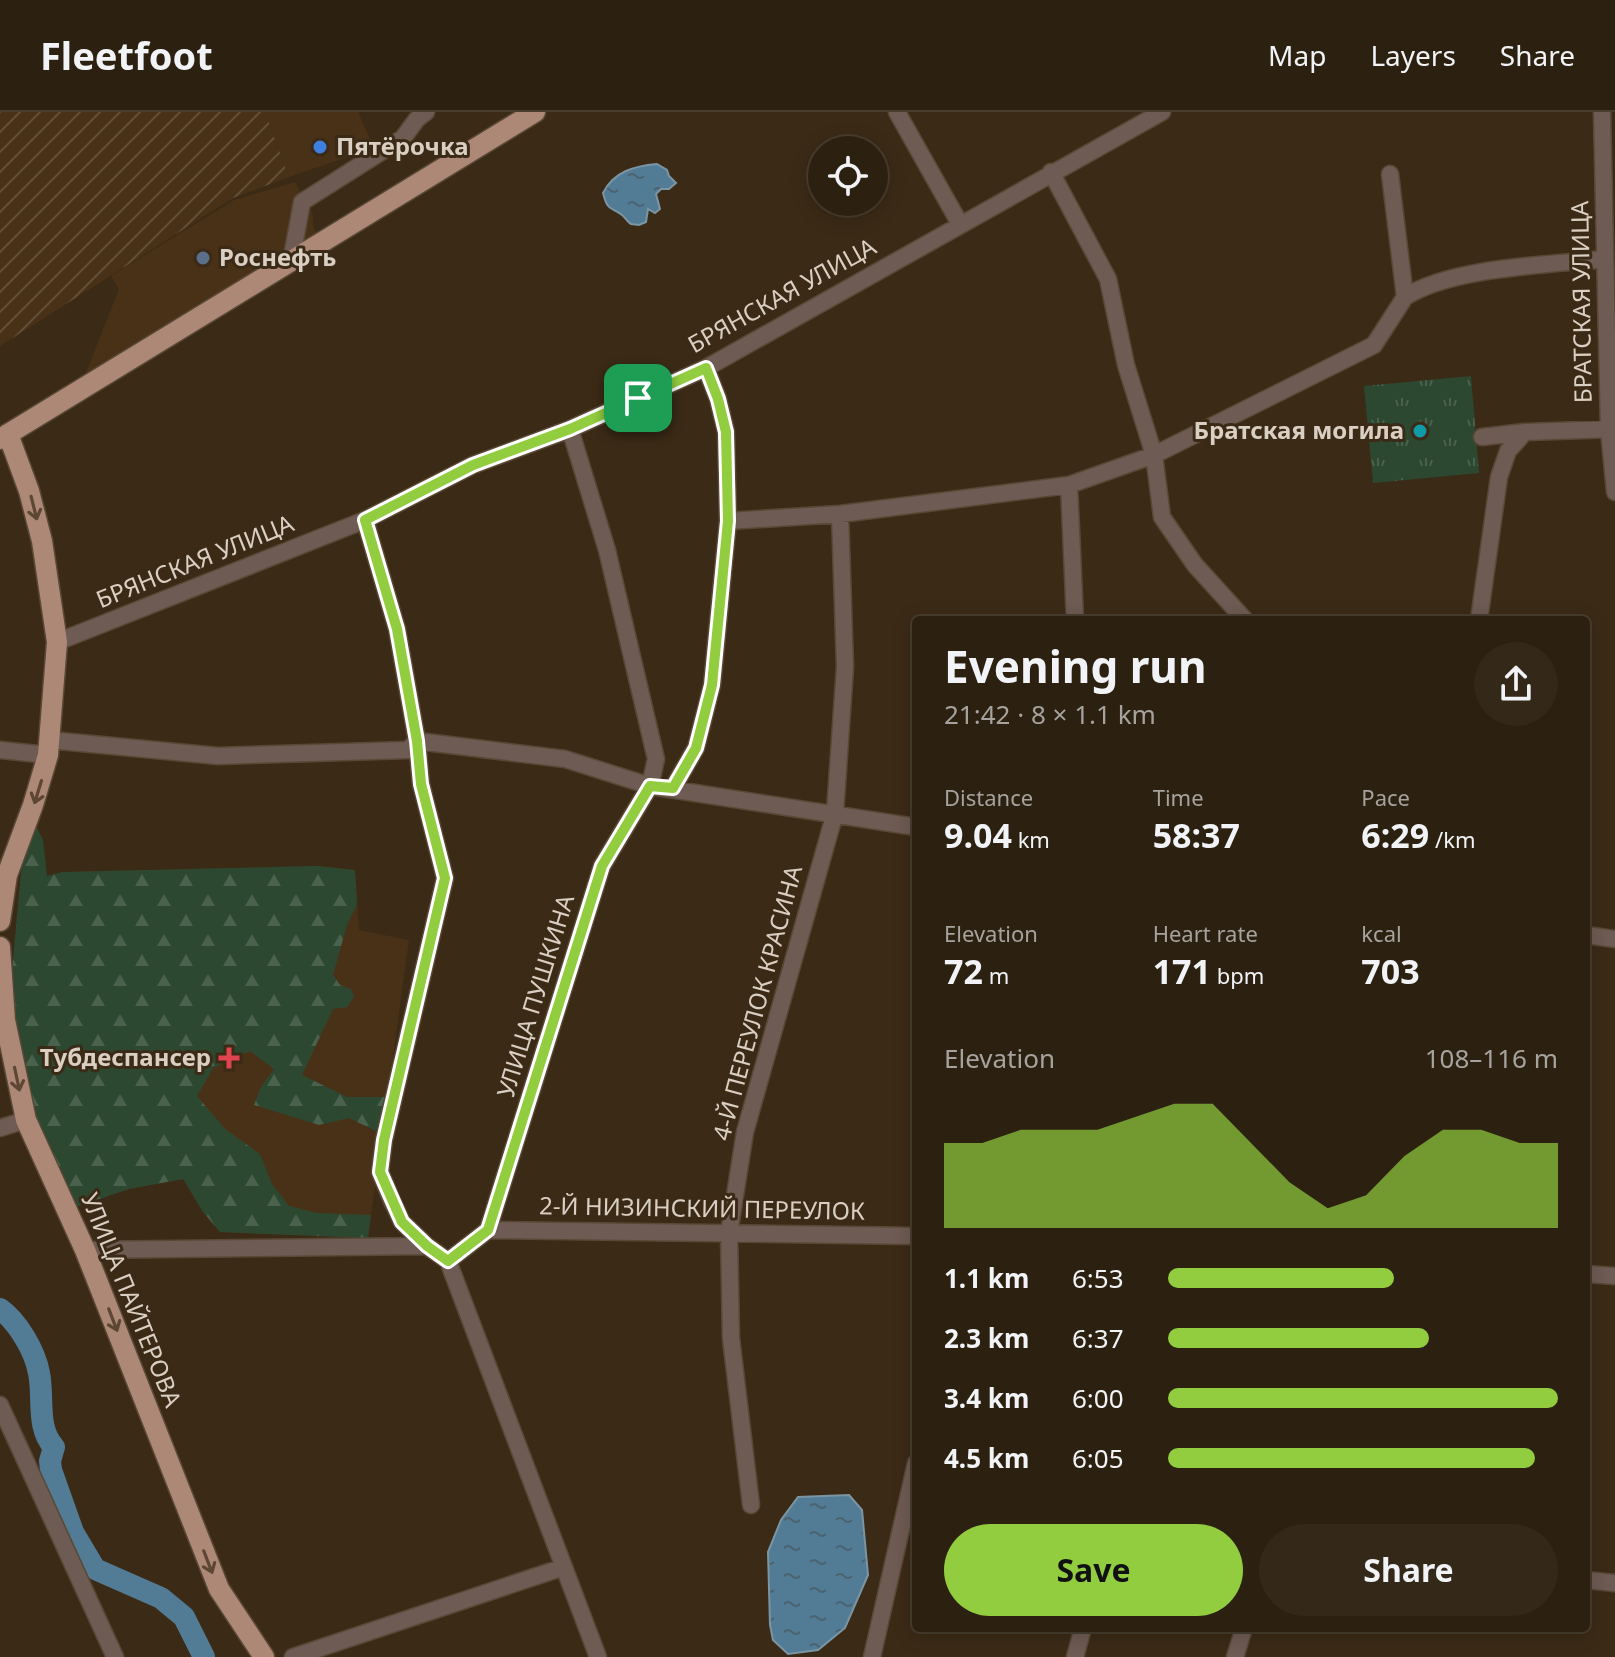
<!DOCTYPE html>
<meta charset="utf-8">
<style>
:root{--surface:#2c2010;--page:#342819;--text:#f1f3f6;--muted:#a6a39f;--line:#483e30;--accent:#92cd3f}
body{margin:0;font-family:"Noto Sans",sans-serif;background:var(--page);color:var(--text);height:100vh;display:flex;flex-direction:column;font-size:30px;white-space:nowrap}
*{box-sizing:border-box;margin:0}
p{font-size:26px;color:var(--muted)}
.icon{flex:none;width:44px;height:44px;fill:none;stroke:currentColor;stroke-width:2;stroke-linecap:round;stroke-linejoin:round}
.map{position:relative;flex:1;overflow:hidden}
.side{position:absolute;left:912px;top:504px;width:678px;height:1016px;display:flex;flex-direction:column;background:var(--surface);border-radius:8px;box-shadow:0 4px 20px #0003,0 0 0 2px var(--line)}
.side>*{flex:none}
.fabs{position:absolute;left:808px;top:24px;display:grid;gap:16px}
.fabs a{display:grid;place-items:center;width:80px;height:80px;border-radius:50%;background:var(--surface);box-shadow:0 4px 20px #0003,0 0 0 2px var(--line);font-size:40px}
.pin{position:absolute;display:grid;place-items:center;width:68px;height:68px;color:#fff;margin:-34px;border-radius:16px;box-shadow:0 4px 12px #0006}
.round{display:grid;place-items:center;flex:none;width:84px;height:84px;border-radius:42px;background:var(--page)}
.headline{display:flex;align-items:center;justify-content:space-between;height:136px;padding:0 32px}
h1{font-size:44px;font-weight:700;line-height:60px}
.metrics{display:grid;grid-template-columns:repeat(3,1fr);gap:12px;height:136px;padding:8px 32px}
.metrics div{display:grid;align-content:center}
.metrics b{font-size:34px;font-weight:700}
.metrics small{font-size:22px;font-weight:400}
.metrics p{font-size:22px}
.chart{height:224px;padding:16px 32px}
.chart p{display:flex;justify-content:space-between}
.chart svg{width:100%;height:144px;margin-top:8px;fill:var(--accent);opacity:.7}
.primary-button{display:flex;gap:16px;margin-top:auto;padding:16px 32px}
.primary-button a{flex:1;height:92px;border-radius:48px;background:var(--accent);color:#111;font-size:32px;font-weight:700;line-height:92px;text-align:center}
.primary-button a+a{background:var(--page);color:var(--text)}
ul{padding:0 32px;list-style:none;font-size:26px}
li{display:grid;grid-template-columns:128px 96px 1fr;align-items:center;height:60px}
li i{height:20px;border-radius:10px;background:var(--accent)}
header{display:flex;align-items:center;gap:48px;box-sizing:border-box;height:112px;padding:0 40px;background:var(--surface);border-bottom:2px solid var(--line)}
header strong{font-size:38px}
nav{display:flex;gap:44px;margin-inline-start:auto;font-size:28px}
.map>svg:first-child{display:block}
.built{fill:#483117}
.industrial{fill:url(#industrial-furrows)}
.grass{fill:url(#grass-tufts)}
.forest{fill:url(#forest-firs)}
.water{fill:url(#water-ripples);stroke:#7b95a3;stroke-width:2}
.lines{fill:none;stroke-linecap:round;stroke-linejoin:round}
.river{stroke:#527c95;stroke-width:22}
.minor-casing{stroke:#584835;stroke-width:19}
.major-casing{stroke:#584835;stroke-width:23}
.minor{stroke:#6e5b53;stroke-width:16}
.major{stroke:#ad8877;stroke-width:20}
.oneway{stroke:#5d4633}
.route-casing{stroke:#fff;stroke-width:16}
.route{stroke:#92cd3f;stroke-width:10}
.shop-dot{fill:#3f7fe0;stroke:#3b2a16;stroke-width:3}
.service-dot{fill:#5c6f8a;stroke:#3b2a16;stroke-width:3}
.culture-dot{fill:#0f9aa8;stroke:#3b2a16;stroke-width:3}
.health-dot{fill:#e0444e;stroke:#3b2a16;stroke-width:3}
.labels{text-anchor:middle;stroke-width:6;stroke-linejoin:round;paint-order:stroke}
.poi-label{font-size:24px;font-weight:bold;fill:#dacfc3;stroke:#3b2a16;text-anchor:start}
.street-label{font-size:24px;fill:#dacfc3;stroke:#3b2a16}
</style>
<header>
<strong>Fleetfoot</strong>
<nav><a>Map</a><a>Layers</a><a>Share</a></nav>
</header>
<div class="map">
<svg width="1615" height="1545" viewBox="0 0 1615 1545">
<defs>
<pattern id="industrial-furrows" width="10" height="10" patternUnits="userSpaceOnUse" patternTransform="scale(2)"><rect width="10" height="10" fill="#483117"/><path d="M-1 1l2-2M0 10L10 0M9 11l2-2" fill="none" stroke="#624e37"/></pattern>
<pattern id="grass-tufts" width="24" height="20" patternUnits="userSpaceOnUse" patternTransform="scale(2)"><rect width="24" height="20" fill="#2c4831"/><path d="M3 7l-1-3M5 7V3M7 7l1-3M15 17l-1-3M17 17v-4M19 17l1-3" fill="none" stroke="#4a614d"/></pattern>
<pattern id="forest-firs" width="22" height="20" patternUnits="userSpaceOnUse" patternTransform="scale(2)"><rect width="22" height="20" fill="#2c4831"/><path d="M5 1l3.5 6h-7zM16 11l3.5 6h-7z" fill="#4a614d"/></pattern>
<pattern id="water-ripples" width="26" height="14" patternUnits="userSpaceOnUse" patternTransform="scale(2)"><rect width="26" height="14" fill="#527c95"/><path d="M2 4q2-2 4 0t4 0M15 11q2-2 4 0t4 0" fill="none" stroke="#4b6371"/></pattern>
</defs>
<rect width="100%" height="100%" fill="#3b2a16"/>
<!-- built -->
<path class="built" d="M265,0H358L374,36L289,65Z
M295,70L313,103V114L321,131L79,278L119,177L111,164L234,88Z
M317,754L355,758L359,818L409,828L368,1126L220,1120L184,1067L129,1077L63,760Z"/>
<!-- industrial -->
<path class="industrial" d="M0,0H265L289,65L233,86L0,234Z"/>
<!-- grass -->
<path class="grass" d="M1471,264L1479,361L1373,371L1364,274Z"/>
<!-- forest -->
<path class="forest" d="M37,716L43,728L47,764L63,760L317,754L355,758L357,793L347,813L333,863L340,873L351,877L354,885L347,895L333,897L302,963L347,985H387L382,1022L349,1006L319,1013L254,993L261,975L274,957L250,939L213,956L197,984L225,1017L260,1042L272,1072L289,1094L317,1101L371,1103L368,1126L220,1120L203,1100L183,1067L129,1077L76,1095L63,1076L22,963L15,913L12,858L22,750L34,717Z"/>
<!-- water -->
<path class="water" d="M657,52L667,58L669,64L676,71L669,77H661L656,82L660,97L655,101L648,97L646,110L639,113L631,112C627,110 626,106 622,103C610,94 608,100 603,81C614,59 635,54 657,52Z
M849,1383L862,1398L868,1463L845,1516L818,1538L788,1542L773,1528L770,1513L768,1440L781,1408L798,1385Z"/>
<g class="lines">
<!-- river -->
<path class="river" d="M0,1197C18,1210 35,1239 39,1261C44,1285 36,1316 54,1335L50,1349L51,1358L73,1420L95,1457L161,1486L184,1505L204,1545"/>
<!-- minor casing -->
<g class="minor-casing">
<path id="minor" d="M897,0L960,112
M1602,0L1609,318L1615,380
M1051,60L1108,167L1126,253L1154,343L1162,405L1195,453L1245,508
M291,150L302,90L403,26L417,7L426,0
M1405,185C1452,155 1548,153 1604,147
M1482,325L1525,320L1615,317
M1069,373L1075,508
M365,408L397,517L417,629L421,672L445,766L384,1028L380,1060L392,1089L402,1110L427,1134
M728,409L840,402L1069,373L1154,343L1374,233L1405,185L1390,62
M1479,508L1499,365L1508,339L1525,320
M57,530L365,408L473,353L570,317L706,256L1162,0
M49,628L218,644L408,638L417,629L565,647L650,674L916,715
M0,638L48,643
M673,676L696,636L712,573L728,409L726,320L718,287L706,256
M1586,823L1615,827
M0,1016L26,1008
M488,1118L602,754L650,674L656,647L607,438L570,317
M488,1118L916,1124
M85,1138L427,1134L448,1149L488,1118
M448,1149L598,1545
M1586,1162L1615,1164
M0,1293L115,1545
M751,1393L731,1226L729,1121L745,1020L835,701L845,555L840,402
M1586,1468L1615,1471
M293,1545L564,1455
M872,1545L916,1351
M1075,1545L1083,1516
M1235,1545L1244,1516"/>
</g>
<!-- major casing -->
<g class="major-casing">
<path id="major" d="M0,327L535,0
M0,809L7,763L33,693L48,643L57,530L42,429L29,379L8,322
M0,835L5,908L26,1008L85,1138L219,1477L264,1545"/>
</g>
<!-- minor -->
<use href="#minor" class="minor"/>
<!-- major -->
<use href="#major" class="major"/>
</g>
<!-- one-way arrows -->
<defs><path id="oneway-shaft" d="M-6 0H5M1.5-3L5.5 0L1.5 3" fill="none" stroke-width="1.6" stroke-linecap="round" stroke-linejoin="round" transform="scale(2)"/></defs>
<g class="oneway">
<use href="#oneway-shaft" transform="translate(34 396) rotate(76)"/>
<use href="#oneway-shaft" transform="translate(38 680) rotate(107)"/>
<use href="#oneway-shaft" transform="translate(17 967) rotate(78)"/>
<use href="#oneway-shaft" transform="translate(113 1208) rotate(69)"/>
<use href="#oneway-shaft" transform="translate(208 1450) rotate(69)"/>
</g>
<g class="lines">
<!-- route casing -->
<g class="route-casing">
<path id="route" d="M706,256L718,287L726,320L728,409L712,573L696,636L673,676L650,674L602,754L488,1118L448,1149L427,1134L402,1110L380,1060L384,1028L445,766L421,672L417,629L397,517L365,408L473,353L570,317Z"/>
</g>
<!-- route -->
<use href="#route" class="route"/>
</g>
<!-- markers -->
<circle class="shop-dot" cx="320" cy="35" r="8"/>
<circle class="service-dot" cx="203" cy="146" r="8"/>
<circle class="culture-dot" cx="1420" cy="319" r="8"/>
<path class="health-dot" d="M225 934h8v8h8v8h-8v8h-8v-8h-8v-8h8z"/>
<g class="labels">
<!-- poi labels -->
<g class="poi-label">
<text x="336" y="43">Пятёрочка</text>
<text x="219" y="154">Роснефть</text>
<text x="1404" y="327" text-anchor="end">Братская могила</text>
<text x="211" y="954" text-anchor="end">Тубдеспансер</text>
</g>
<!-- street labels -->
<g class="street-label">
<text transform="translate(782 184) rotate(-29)" y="8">БРЯНСКАЯ УЛИЦА</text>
<text transform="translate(1582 190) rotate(-91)" y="8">БРАТСКАЯ УЛИЦА</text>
<text transform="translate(195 450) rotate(-22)" y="8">БРЯНСКАЯ УЛИЦА</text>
<text transform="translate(536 884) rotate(-73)" y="8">УЛИЦА ПУШКИНА</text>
<text transform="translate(758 891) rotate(-75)" y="8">4-Й ПЕРЕУЛОК КРАСИНА</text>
<text transform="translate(702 1097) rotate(1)" y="8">2-Й НИЗИНСКИЙ ПЕРЕУЛОК</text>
<text transform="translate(131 1188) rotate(68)" y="8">УЛИЦА ПАЙТЕРОВА</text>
</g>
</g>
</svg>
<div class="fabs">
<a><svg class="icon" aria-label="locate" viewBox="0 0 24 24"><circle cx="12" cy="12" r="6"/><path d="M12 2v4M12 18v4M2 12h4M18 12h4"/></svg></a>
</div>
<div class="pin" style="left:638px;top:286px;background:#1e9e55"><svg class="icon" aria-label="arrive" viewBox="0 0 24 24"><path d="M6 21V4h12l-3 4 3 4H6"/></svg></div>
<section class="side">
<div class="headline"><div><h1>Evening run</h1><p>21:42 · 8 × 1.1 km</p></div><a class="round"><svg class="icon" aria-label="share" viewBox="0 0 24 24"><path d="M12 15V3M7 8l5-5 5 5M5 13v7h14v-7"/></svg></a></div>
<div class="metrics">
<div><p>Distance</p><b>9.04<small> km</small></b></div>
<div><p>Time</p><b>58:37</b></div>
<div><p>Pace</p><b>6:29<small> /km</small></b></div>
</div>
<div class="metrics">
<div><p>Elevation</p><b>72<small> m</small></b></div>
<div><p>Heart rate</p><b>171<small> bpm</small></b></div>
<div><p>kcal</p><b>703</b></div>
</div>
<div class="chart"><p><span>Elevation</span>108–116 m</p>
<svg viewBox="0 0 160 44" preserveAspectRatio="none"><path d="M0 44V18L10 18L20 14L30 14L40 14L50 10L60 6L70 6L80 18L90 30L100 38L110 34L120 22L130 14L140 14L150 18L160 18V44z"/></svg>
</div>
<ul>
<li><b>1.1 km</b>6:53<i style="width:58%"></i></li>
<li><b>2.3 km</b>6:37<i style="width:67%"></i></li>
<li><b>3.4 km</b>6:00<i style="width:100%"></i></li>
<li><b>4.5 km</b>6:05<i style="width:94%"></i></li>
</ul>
<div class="primary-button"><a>Save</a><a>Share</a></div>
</section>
</div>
